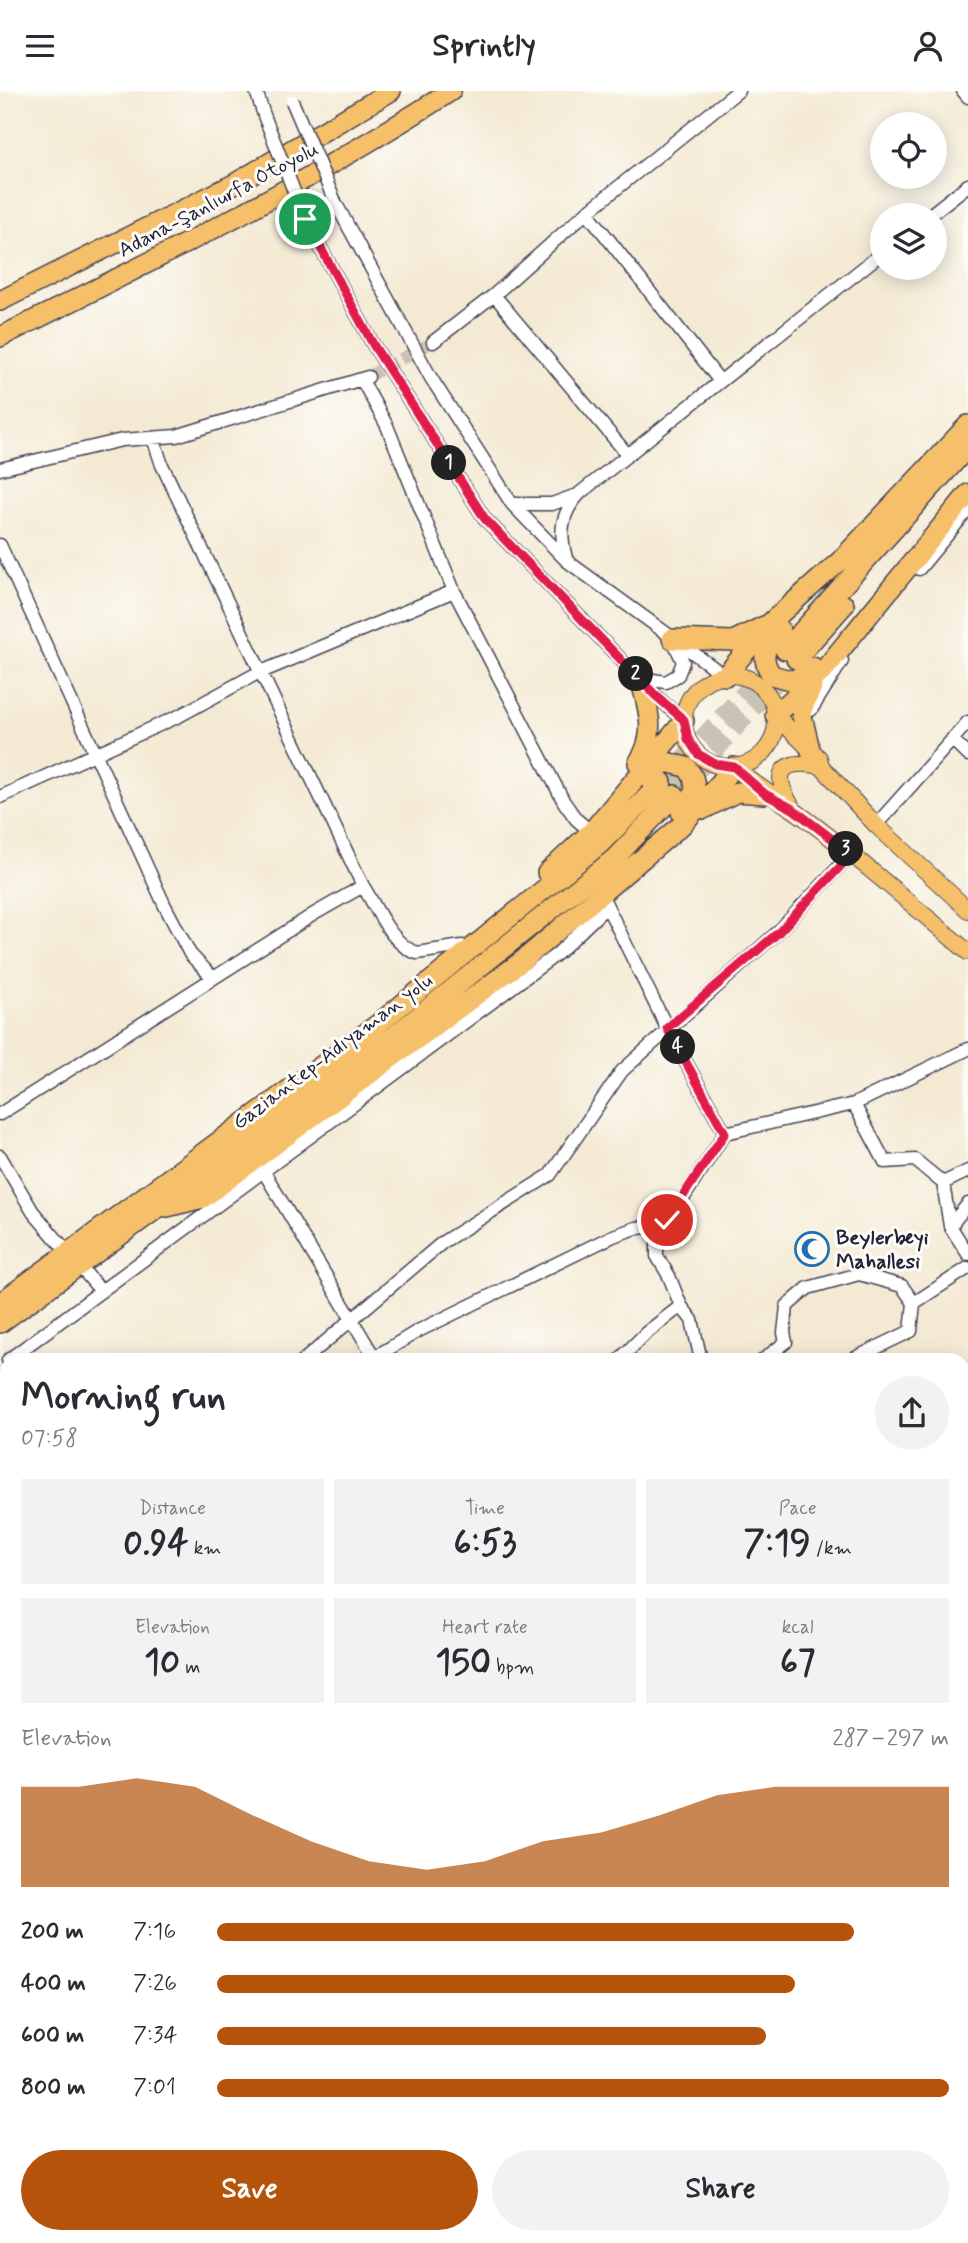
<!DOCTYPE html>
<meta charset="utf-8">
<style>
:root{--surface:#fff;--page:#f2f2f3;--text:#2b2b33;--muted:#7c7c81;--accent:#b45309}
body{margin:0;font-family:Mynerve,sans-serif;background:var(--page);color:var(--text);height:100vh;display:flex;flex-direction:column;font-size:26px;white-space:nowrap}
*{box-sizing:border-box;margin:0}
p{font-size:23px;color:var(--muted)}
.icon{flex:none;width:38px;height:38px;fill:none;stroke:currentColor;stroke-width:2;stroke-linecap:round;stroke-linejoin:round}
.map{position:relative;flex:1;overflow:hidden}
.sheet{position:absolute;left:0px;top:1262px;width:970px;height:891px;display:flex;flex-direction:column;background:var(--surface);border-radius:21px 21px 0 0;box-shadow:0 4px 18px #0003}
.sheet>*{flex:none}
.tools{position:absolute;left:870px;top:21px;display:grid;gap:14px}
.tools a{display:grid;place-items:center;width:77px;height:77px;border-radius:50%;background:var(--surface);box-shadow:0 4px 18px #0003;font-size:35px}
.pin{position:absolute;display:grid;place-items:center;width:60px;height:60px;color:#fff;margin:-30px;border:4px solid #fff;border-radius:50%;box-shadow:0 2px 7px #0007}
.km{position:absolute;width:35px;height:35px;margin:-18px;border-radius:50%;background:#222;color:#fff;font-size:19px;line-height:35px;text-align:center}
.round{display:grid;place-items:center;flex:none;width:74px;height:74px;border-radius:37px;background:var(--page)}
.summary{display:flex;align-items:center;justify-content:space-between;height:119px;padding:0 21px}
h1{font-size:38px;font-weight:800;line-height:52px}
.figures{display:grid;grid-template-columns:repeat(3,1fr);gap:10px;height:119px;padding:7px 21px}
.figures div{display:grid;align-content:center;border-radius:0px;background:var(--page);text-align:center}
.figures b{font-size:35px;font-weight:800}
.figures small{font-size:19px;font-weight:400}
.figures p{font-size:19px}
.chart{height:196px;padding:14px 21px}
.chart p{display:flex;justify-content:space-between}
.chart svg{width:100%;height:126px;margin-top:7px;fill:var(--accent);opacity:.7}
.action{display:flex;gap:14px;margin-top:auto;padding:14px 21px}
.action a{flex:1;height:80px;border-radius:42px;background:var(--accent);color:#fff;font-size:28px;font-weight:800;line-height:80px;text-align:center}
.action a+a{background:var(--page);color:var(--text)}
ul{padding:0 21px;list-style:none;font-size:23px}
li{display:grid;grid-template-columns:112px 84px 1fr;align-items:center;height:52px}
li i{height:18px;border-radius:9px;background:var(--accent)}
header{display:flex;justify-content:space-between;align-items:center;height:91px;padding:0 21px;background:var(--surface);font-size:32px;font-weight:800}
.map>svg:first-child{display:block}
.green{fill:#99ca79;stroke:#5e765a;stroke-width:2}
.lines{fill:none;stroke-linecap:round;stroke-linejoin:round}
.minor-tunnel{stroke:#cac2b5;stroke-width:12;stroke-dasharray:12 6;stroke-linecap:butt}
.highway-tunnel{stroke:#cac2b5;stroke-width:19;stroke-dasharray:19 10;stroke-linecap:butt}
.minor-casing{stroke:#424052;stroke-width:15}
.major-casing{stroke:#424052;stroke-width:18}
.highway-casing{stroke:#424052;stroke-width:22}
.minor{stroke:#fff;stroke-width:12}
.major{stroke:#f6c06b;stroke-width:16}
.highway{stroke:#f6c06b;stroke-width:19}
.rail{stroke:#22223b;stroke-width:2.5;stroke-dasharray:10 5;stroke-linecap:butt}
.minor-bridge-casing{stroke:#424052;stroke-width:15;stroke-linecap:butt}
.minor-bridge{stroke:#fff;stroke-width:12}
.route-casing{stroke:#fff;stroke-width:14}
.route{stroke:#e11d48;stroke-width:9}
.labels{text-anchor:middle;stroke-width:6;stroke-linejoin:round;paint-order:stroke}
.street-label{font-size:21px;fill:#22223b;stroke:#fdfcf7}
.poi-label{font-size:21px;font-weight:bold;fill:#22223b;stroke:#fdfcf7;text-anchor:start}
</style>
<header><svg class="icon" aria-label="menu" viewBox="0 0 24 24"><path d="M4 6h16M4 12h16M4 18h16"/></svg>Sprintly<svg class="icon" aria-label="person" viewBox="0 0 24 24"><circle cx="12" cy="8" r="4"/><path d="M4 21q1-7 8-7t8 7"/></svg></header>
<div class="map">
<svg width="968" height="2152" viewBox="0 0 968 2152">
<rect width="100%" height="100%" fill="#fdfcf7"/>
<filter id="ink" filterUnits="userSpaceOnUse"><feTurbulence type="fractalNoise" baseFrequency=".0143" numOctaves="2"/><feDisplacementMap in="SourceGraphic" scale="14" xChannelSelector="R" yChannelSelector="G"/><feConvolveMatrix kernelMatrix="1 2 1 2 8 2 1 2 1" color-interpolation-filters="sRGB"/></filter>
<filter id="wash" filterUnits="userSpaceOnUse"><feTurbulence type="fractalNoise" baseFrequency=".00686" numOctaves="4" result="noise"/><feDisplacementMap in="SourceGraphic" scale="28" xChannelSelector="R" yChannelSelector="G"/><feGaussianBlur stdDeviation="1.57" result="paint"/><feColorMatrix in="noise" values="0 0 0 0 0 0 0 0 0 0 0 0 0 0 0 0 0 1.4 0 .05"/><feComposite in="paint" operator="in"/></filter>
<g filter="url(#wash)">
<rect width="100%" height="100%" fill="#f4ead4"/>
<!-- green -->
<path class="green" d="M968,1360V1503L963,1492L962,1365Z
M968,1771V2000L962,1998V1780Z"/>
</g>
<g filter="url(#ink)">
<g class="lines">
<!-- minor-tunnel -->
<path class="minor-tunnel" d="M369,285L433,251"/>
<!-- highway-tunnel -->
<path class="highway-tunnel" d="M662,691L785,559
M675,704L796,568"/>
<!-- minor casing -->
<g class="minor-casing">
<path id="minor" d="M256,0L265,27
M963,0L968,6
M336,113L431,287L512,413L567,470L725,585
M587,121L719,289
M930,124L968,94
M305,128L374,255L485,428L655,604L684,630
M494,204L627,363
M433,251L494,204L580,127L738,0
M362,289L387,335L454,500L564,711L576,728L591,741
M153,347L162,374L363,795C377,817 391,854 417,862L462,855
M0,378L122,349L176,345L368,286
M512,413H552L574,405
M0,454L164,813L190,863L213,887
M566,467C559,441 561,422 580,402L882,162
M919,478L968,419
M640,587L666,591L678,584L683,571L674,551
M811,619L842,570
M952,648L968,664
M0,706L179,625L254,584L454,500
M876,734L968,631
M604,809L667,937L725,1042
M854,1013L885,1071L915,1069L943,1092L968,1080
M0,1023L314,823L363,795
M0,1065L33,1121L101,1200
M264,1081L376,1269
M943,1092L950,1135L968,1163
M950,1135L968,1113
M375,1266L418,1240L613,1145L636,1137L664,1135
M8,1269L557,863L607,815
M304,1269L443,1151L550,1084L622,980L779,840L851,763
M619,1269L646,1242L681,1215
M701,1269L692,1229L681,1215L669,1185L657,1165V1148L725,1042L854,1013L968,958
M763,1269L786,1251L784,1242L787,1215L808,1197L859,1183L902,1195L914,1212
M851,1269L911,1240L914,1212L968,1177
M962,1350L968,1346
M962,1460L968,1459
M0,1479L7,1474
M962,1536L966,1594
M0,1610L7,1607
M962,2012L968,2014"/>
</g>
<!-- major casing -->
<g class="major-casing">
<path id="major" d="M684 630a46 46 0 1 1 92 0a46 46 0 1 1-92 0Z
M775,624L819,667L821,675L876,734L968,819
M734,676C761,699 790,715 817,736C869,776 918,819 968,861
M792,716C770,681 782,667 821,675"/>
</g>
<!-- highway casing -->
<g class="highway-casing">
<path id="highway" d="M0,210L234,93L391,0
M0,246C154,170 307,93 451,0
M780,539C767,554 758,566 772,584L793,590L813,576
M672,548L733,550L764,535
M785,559L968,356
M796,568L844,514
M725,585L771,531L840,470L968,334
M775,624L824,579L968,403
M810,658L801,621L812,596
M638,672C658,643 648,618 640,587
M645,686L666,671L686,676C701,692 695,707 681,721
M704,718L737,701L765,703
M547,782L591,741L684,630
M167,1116L203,1107L522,870L683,733L734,676
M0,1212L378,933L600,753L662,691
M0,1232L394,945L614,768L675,704"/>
</g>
<!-- minor -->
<use href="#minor" class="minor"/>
<!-- major -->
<use href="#major" class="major"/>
<!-- highway -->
<use href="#highway" class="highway"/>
<!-- rail -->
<path class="rail" d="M962,1692L968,1684
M962,1710L968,1700
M962,1734L968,1725
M785,2152L787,2146
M806,2152L808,2146
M820,2152L822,2146"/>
<!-- minor-bridge casing -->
<g class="minor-bridge-casing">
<path id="minor-bridge" d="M292,10L336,113
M265,27L305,128"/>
</g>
<!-- minor-bridge -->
<use href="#minor-bridge" class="minor-bridge"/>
</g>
</g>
<g class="lines" filter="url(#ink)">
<!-- route casing -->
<g class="route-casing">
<path id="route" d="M305,128L374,255L485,428L655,604L684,629L688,648L698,663L715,673L734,676L765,703L793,718L852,763L779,841L667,937L725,1042L667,1129"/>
</g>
<!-- route -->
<use href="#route" class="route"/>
</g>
<!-- icons -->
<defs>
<g id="mosque-ring" transform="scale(1.75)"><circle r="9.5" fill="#fdfcf7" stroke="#1f6fb2" stroke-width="1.5"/><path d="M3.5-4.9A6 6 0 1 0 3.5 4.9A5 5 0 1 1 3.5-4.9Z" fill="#1f6fb2"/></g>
</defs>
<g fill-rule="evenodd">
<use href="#mosque-ring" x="812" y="1158"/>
</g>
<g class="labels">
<!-- street labels -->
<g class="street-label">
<text transform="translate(218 108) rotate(-28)" y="7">Adana-Şanlıurfa Otoyolu</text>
<text transform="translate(332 960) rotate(-37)" y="7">Gaziantep-Adıyaman yolu</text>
</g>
<!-- poi labels -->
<g class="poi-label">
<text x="836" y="1153">Beylerbeyi<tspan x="836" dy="24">Mahallesi</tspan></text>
</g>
</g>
</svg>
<div class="tools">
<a><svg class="icon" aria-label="locate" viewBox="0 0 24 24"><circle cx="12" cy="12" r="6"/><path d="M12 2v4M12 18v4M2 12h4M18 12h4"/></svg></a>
<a><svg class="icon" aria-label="layers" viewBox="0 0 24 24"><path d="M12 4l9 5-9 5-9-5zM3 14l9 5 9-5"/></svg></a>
</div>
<div class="pin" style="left:305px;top:128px;background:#1e9e55"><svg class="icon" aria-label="arrive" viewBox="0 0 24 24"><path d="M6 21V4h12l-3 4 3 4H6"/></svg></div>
<div class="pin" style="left:667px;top:1129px;background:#d93025"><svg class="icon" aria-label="check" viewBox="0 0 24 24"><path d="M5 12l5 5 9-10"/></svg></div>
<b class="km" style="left:449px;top:372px">1</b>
<b class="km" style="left:636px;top:583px">2</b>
<b class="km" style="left:846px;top:758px">3</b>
<b class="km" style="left:678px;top:956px">4</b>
<section class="sheet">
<div class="summary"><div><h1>Morning run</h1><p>07:58</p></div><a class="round"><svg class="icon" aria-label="share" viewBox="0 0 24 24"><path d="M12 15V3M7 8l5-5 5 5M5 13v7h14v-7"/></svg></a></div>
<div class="figures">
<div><p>Distance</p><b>0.94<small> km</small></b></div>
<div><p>Time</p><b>6:53</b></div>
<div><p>Pace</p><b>7:19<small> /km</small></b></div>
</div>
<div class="figures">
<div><p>Elevation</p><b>10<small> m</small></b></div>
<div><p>Heart rate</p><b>150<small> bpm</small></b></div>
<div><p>kcal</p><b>67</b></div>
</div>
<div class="chart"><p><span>Elevation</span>287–297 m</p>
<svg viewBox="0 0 160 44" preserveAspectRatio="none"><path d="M0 44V9L10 9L20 6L30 9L40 19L50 28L60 35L70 38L80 35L90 28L100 25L110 19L120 12L130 9L140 9L150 9L160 9V44z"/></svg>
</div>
<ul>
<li><b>200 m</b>7:16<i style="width:87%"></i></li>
<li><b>400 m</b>7:26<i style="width:79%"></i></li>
<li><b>600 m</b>7:34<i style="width:75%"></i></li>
<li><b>800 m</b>7:01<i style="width:100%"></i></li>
</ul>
<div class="action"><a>Save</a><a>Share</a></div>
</section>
</div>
